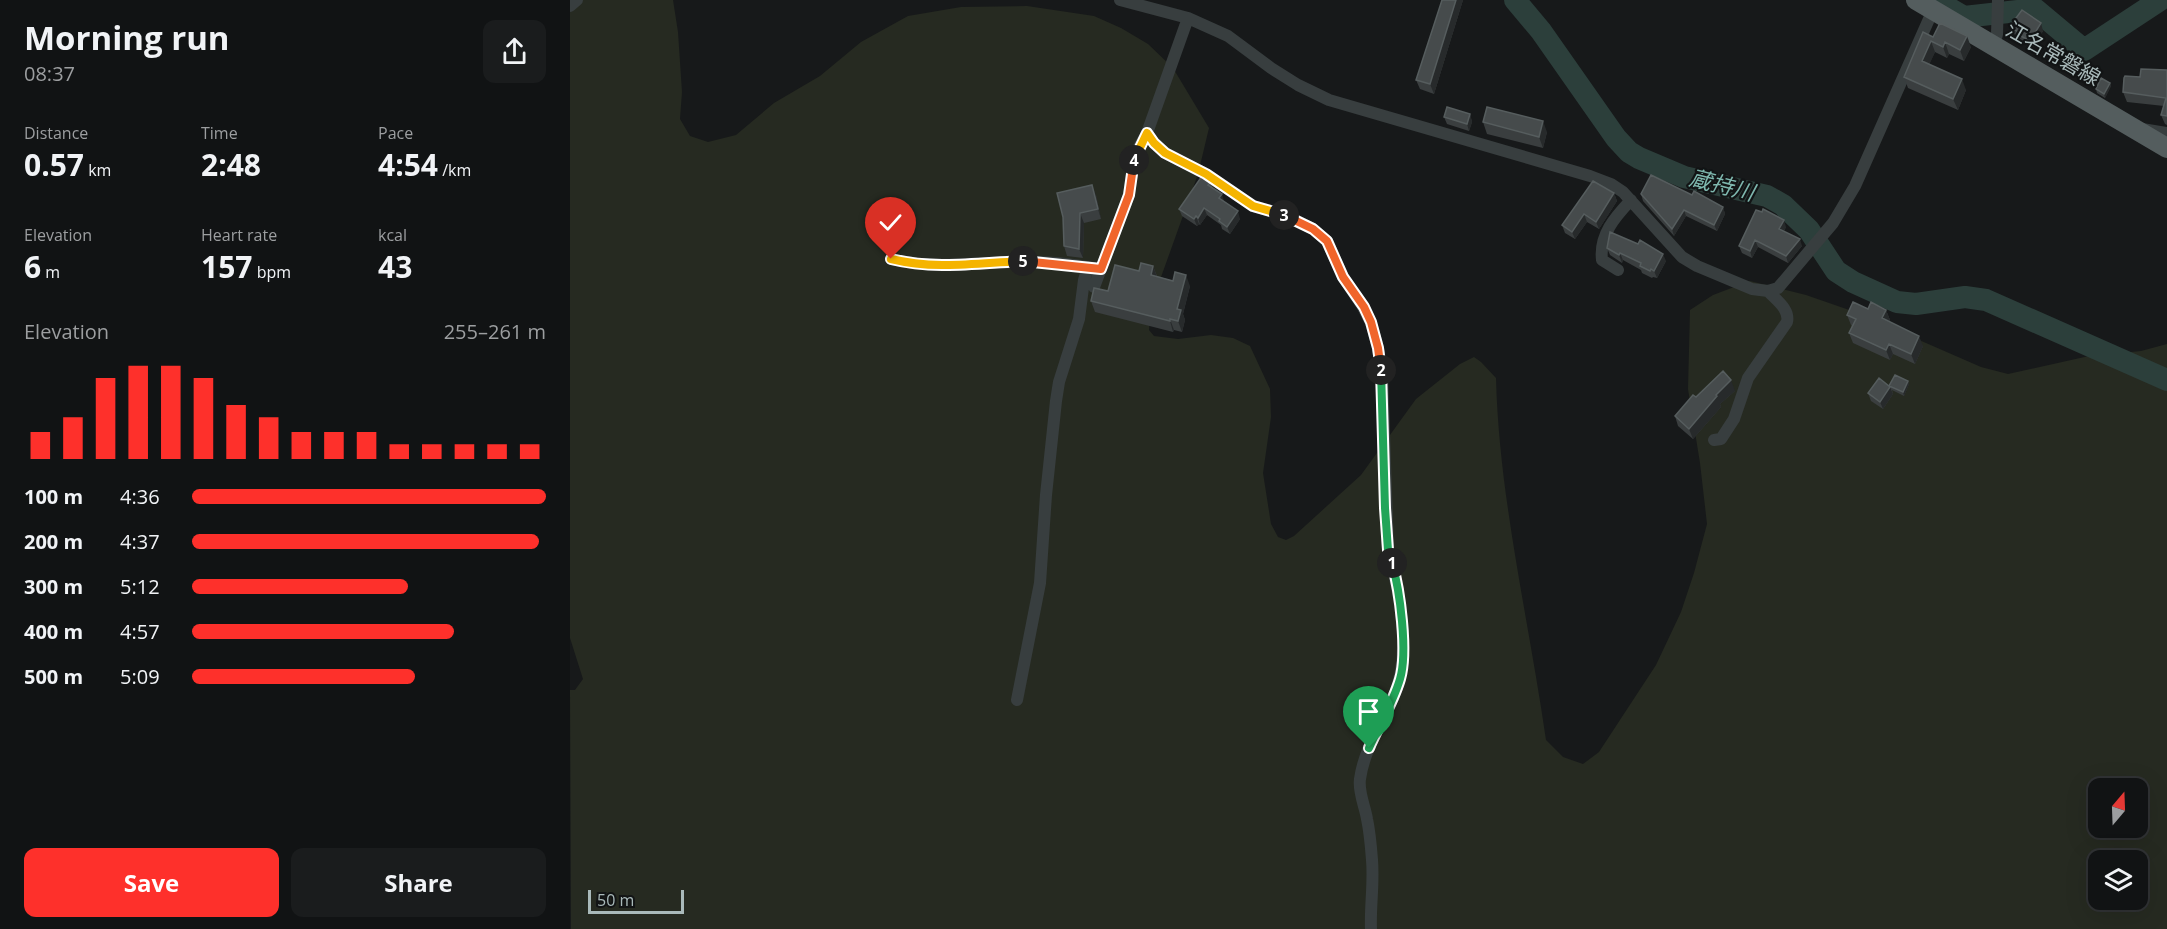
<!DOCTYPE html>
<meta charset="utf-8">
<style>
:root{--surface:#111314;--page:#1a1c1d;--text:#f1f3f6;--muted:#9c9ea0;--line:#303234;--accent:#fe302b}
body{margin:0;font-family:"Open Sans","Noto Sans JP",sans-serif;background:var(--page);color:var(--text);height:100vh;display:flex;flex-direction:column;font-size:22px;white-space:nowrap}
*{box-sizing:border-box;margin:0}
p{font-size:20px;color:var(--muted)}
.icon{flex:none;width:33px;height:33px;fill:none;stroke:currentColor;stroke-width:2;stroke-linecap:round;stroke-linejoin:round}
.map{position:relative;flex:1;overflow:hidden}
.details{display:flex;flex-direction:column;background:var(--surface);width:570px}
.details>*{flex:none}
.needle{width:39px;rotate:19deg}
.controls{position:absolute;left:1518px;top:778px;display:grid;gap:12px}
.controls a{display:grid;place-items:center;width:60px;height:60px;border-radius:12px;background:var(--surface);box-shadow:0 6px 24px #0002,0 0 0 2px var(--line);font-size:30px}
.scale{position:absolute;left:18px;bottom:15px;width:96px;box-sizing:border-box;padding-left:6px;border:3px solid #a9b9ba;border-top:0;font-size:16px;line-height:21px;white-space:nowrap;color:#a9b9ba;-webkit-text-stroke:4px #121415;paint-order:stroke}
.pin{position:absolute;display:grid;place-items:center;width:51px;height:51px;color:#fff;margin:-62px -26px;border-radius:50% 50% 50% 0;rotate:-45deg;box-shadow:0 0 6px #0007}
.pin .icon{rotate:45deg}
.km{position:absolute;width:30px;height:30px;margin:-15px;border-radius:50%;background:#222;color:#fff;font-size:16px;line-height:30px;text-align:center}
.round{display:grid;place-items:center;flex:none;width:63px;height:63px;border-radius:12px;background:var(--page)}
.summary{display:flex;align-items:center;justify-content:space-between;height:102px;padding:0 24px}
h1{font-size:33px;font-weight:700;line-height:45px}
.metrics{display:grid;grid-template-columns:repeat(3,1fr);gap:9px;height:102px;padding:6px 24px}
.metrics div{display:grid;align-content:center}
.metrics b{font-size:30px;font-weight:700}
.metrics small{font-size:16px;font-weight:400}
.metrics p{font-size:16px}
.chart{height:168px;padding:12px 24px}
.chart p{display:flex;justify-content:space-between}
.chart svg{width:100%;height:108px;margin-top:6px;stroke:var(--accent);stroke-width:6}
.primary-button{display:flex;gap:12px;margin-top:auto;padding:12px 24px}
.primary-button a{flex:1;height:69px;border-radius:12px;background:var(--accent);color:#fff;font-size:24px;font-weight:700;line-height:69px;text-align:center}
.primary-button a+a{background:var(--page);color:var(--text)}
ul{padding:0 24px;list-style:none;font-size:20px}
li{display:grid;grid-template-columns:96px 72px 1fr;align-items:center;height:45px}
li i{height:15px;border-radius:8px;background:var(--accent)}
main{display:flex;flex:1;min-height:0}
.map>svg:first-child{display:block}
.green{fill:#262a21;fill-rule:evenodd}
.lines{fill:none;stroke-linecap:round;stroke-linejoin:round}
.river{stroke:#2c3f3b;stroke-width:22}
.street{stroke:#383e3f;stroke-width:12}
.primary{stroke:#545d5e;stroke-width:20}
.wall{fill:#3a3e3f}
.shaded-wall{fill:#272a2b}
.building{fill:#464b4c;stroke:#565d5e;stroke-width:1.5}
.split-1-casing{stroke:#fff;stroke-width:12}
.split-2-casing{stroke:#fff;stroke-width:12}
.split-3-casing{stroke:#fff;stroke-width:12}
.split-4-casing{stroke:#fff;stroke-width:12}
.split-5-casing{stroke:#fff;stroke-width:12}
.split-6-casing{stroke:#fff;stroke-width:12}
.split-1{stroke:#22a559;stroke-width:8}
.split-2{stroke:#22a559;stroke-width:8}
.split-3{stroke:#f0652b;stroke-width:8}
.split-4{stroke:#f5b400;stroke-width:8}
.split-5{stroke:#f0652b;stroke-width:8}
.split-6{stroke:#f5b400;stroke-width:8}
.labels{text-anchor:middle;stroke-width:4.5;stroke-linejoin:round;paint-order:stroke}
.street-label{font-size:21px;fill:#a9b9ba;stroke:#121415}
.water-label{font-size:22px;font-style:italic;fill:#7eb7ae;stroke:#121415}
</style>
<main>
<section class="details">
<div class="summary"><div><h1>Morning run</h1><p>08:37</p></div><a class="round"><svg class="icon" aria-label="share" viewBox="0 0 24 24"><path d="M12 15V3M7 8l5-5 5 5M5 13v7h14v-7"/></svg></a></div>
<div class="metrics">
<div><p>Distance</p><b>0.57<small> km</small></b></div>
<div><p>Time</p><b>2:48</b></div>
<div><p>Pace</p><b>4:54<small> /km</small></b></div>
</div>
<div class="metrics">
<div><p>Elevation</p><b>6<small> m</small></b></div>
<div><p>Heart rate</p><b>157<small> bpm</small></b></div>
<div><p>kcal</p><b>43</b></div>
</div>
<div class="chart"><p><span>Elevation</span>255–261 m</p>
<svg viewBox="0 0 160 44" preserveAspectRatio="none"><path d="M5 44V33M15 44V27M25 44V11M35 44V6M45 44V6M55 44V11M65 44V22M75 44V27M85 44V33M95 44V33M105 44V33M115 44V38M125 44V38M135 44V38M145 44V38M155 44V38"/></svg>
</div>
<ul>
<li><b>100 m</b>4:36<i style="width:100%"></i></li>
<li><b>200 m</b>4:37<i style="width:98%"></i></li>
<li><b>300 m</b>5:12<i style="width:61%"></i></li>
<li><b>400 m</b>4:57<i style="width:74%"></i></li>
<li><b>500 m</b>5:09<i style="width:63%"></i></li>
</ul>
<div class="primary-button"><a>Save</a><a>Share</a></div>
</section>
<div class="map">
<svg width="1597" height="929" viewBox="0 0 1597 929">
<rect width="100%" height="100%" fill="#17191a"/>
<!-- green -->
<path class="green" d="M0,0H103L108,32L112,92L110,119L120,136L138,142L166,135L204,103L250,76L291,42L338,16L391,7L457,6L524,16L551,28L578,44L603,68L639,128L628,174L581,305L579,330L584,336L608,339L641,335L663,338L680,346L700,389L701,417L693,473L701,524L708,537L716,540L724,536L791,475L846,399L890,364L904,357L911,362L926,378C929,498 959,621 976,740L993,757L1013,764L1029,752L1086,665L1111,612L1124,573L1137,524L1130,463L1118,389L1120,310L1143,295L1180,281L1236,295L1285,312L1411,367L1438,374L1519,356L1571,351L1597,344V929H1L0,690H5L13,679L0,638ZM1528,789H1568V828H1528ZM1528,861H1568V900H1528Z"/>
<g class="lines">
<!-- river -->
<path class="river" d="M945,0L971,31L1046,138L1059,152L1069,158L1114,177L1197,196L1213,205L1239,230L1266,271L1283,282L1327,302L1346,304L1395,297L1416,300L1597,380
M1365,0L1394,17L1465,9L1514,50L1590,0"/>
<!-- street -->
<path class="street" d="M550,0L618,18L658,36L701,68L728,85L759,100L1020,176L1041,184L1053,192L1112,257L1127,266L1182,289L1198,291L1208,288L1263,223L1285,186L1363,10
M0,6L7,0
M1424,46L1427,34L1428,0
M1572,129L1597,133
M577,133L584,143L595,153L636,174L683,206L712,214L743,229L757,241L773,277L793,307L801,323L808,348L812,375L818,550C830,593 842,656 823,698C811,724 794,750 790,779C788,792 795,806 797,819C800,833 801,847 802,860C804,884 800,906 801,929
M321,259C364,270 406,262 450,262C473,261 500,264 523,268
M1048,270L1032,260C1029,235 1045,217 1061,200
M524,287L559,195L564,156L577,133L618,18
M1144,440L1151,439L1164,419L1178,378L1217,322C1220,309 1206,300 1198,291
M447,700L470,583L476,495L486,401L489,382L509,319L514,280L518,267"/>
<!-- primary -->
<path class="primary" d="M1346,0L1597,148"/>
</g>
<!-- wall -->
<path class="wall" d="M872,0H893L864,94L850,89L846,80Z
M1440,26L1473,31L1462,49L1450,41L1449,38L1443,33Z
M1363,37L1401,47L1394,61L1379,54L1377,58L1365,52L1359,64L1396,90L1388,110L1338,88L1334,77Z
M1597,70V125L1595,124L1591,115L1594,106L1557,102L1553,92L1570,77Z
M1540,83L1541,86L1535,98L1527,93L1526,89Z
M900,114L902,122L899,131L877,124L874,117Z
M913,122L977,132L973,148L917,134Z
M641,182L643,188L654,202L670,219L660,234L652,229L651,225L637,215L630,225L629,224L627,226L612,216L609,209Z
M1044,193L1047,201L1029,229L1017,222L1005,239L995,233L992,225Z
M1071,194L1122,195L1153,207L1155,214L1147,231L1116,216L1104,236L1073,201Z
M526,195L531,219L514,223L513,258L497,256L494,246L493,217Z
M1216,227L1214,231L1232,246L1218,263L1188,247L1182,258L1172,253L1169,246Z
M1037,248L1096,261L1087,278L1083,277L1082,278L1072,273L1071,270L1053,260L1052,263L1040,255Z
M583,266L587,276L620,286L613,314L615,320L612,332L604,330L603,332L525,312L521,301L569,271Z
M1298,309L1316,310L1320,320L1319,322L1353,346L1345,364L1323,354L1320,360L1283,343L1279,333L1282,326L1281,325L1277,315Z
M1338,381L1339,384L1334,396L1322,390L1323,394L1313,409L1301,401L1298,393Z
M1165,391L1150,404L1151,407L1123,439L1108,426L1105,416L1126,397Z"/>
<!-- shaded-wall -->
<path class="shaded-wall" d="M886,0H893L864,94L860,84Z
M1471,23L1473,31L1462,49L1460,41Z
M1397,36L1401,47L1394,61L1390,50Z
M1361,41L1365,52L1356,72L1352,61Z
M1375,42L1379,54L1377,58L1373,47Z
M1392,79L1396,90L1388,110L1383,99Z
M1540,83L1541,86L1535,98L1534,94Z
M900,114L902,122L899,131L897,124Z
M973,121L977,132L973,148L969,137Z
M522,185L526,195L531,219L528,209Z
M1044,193L1047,201L1029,229L1026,222Z
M652,194L654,201L651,206L649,198Z
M1153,207L1155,214L1147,231L1144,225Z
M634,208L637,215L630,225L628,218Z
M1114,210L1116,216L1104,236L1102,229Z
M668,211L670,219L660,234L657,227Z
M510,213L514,223L513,258L509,249Z
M1014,214L1017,222L1005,239L1002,232Z
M626,216L629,224L627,226L624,219Z
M1214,220L1216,227L1211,236L1209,229Z
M1230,239L1232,246L1218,263L1216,256Z
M1185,240L1188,247L1182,258L1180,251Z
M1050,253L1053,260L1052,263L1049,255Z
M1093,254L1096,261L1087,278L1084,271Z
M583,266L587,277L581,275Z
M616,275L620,286L613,314L615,320L612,332L608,321L607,309Z
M1316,310L1320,320L1316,329L1312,318Z
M600,319L604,330L603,332L600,321Z
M1349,336L1353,346L1345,364L1341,354Z
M1319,344L1323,354L1320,360L1316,350Z
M1161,380L1165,391L1150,404L1151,407L1123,439L1119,429L1146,395Z
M1338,381L1339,384L1334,396L1333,392Z
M1320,387L1323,394L1313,409L1310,402Z"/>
<!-- building -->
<path class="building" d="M872,0H886L860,84L846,80Z
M1452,10L1471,23L1460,41L1447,34L1448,32L1440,26Z
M1370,23L1397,36L1390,50L1375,42L1373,47L1361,41L1352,61L1392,79L1383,99L1334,77L1353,32L1363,37Z
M1571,69L1597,70V116L1591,115L1596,98L1553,92L1554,78L1555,76L1570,77Z
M1531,78L1540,83L1534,94L1526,89Z
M877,107L900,114L897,124L874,117Z
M917,107L973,121L969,137L913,122Z
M1081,175L1122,195L1124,191L1153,207L1144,225L1114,210L1102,229L1071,194Z
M632,176L641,182L638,185L652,194L649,198L668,211L657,227L649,221L650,219L634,208L628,218L626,216L624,219L609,209Z
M1023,181L1044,193L1026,222L1014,214L1002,232L992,225Z
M522,185L528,209L510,213L509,249L494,246L493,217L487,193Z
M1193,209L1214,220L1209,229L1230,239L1216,256L1185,240L1180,251L1169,246L1186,210L1192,212Z
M1040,232L1068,244L1070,240L1093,254L1084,271L1081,269L1080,271L1070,266L1071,263L1050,253L1049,255L1037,248Z
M571,263L583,266L581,275L603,281L605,272L616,275L607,309L611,310L608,321L600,319V321L521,301L524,288L538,291L545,265L569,271Z
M1283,302L1298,309L1301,302L1316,310L1312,318L1349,336L1341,354L1319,344L1316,350L1279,333L1286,319L1277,315Z
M1153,371L1161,380L1146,395L1147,396L1119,429L1105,416L1123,395L1126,397Z
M1325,375L1338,381L1333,392L1319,386Z
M1309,378L1320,387L1310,402L1298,393Z"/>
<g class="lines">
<!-- split-1 casing -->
<g class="split-1-casing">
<path id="split-1" d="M799,748C809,725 823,703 830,679C838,652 830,591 822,563"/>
</g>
<!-- split-2 casing -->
<g class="split-2-casing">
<path id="split-2" d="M811,370L815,508L818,550L822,563"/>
</g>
<!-- split-3 casing -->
<g class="split-3-casing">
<path id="split-3" d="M714,215L743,229L757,241L773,277L794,307L801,322L808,348L811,370"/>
</g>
<!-- split-4 casing -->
<g class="split-4-casing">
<path id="split-4" d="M564,160L577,133L584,143L595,153L636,174L683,206L714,215"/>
</g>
<!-- split-5 casing -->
<g class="split-5-casing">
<path id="split-5" d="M453,261L531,269L559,195L564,160"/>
</g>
<!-- split-6 casing -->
<g class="split-6-casing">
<path id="split-6" d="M321,259C365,270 408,263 453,261"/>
</g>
<!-- split-1 -->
<use href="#split-1" class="split-1"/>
<!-- split-2 -->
<use href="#split-2" class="split-2"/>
<!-- split-3 -->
<use href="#split-3" class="split-3"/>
<!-- split-4 -->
<use href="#split-4" class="split-4"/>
<!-- split-5 -->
<use href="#split-5" class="split-5"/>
<!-- split-6 -->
<use href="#split-6" class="split-6"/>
</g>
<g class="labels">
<!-- street labels -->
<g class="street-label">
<text transform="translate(1483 54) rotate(30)" y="7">江名常磐線</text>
</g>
<!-- water labels -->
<g class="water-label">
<text transform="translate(1152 185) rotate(14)" y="8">蔵持川</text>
</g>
</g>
</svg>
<div class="controls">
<a><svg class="needle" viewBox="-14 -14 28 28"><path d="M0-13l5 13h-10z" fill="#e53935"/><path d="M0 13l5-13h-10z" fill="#9c9ea0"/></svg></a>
<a><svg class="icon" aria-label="layers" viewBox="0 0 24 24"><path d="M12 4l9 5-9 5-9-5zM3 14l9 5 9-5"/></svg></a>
</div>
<div class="scale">50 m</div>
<div class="pin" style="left:799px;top:748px;background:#1e9e55"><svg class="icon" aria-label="arrive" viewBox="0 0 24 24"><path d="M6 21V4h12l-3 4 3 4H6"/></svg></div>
<div class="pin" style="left:321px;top:259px;background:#d93025"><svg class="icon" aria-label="check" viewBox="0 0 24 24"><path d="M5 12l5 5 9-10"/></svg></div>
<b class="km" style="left:822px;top:563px">1</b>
<b class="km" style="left:811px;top:370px">2</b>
<b class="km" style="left:714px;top:215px">3</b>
<b class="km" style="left:564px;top:160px">4</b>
<b class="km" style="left:453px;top:261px">5</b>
</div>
</main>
